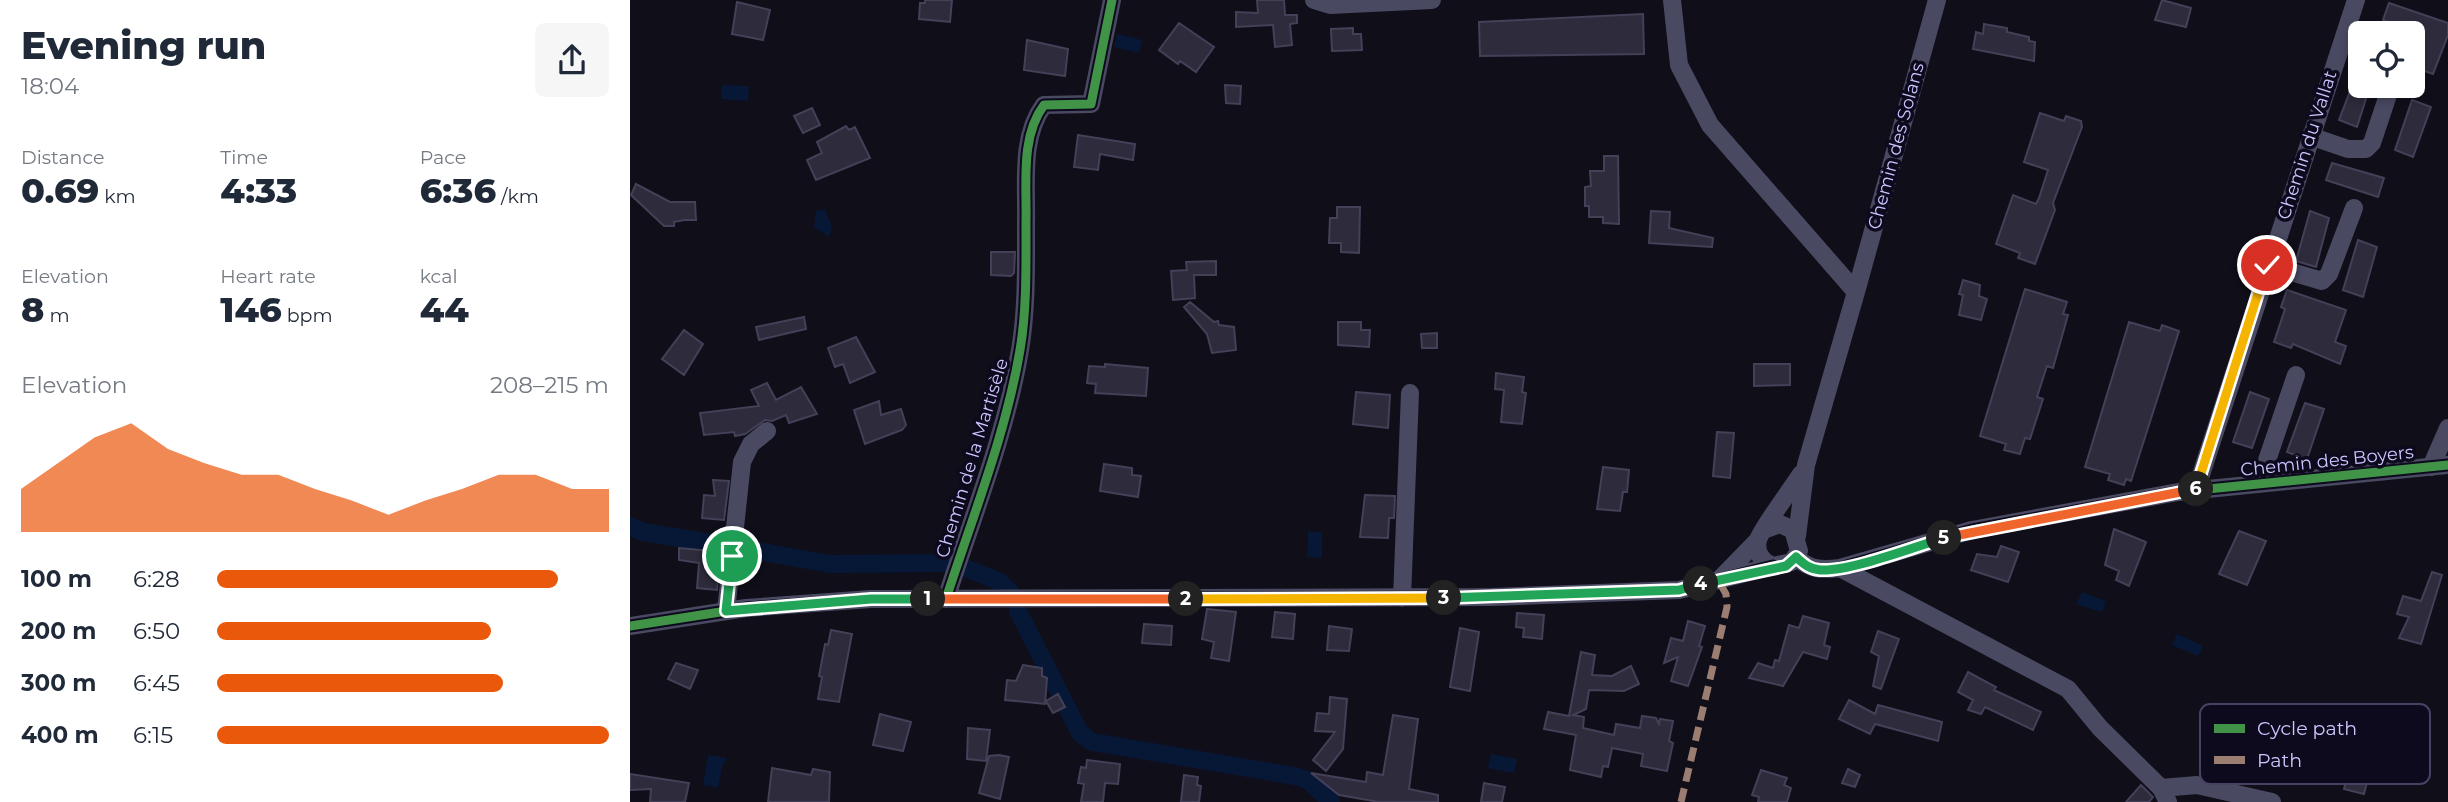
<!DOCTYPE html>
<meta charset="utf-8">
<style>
:root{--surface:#fff;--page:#f6f6f7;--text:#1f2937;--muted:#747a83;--accent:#ea580c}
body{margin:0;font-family:Montserrat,sans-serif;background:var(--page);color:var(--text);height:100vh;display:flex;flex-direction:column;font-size:26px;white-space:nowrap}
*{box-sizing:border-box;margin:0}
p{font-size:23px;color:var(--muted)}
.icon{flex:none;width:38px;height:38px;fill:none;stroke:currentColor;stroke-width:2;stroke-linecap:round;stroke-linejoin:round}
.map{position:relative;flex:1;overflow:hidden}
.details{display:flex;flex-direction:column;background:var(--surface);width:630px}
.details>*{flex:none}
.fabs{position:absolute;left:1718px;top:21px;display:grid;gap:14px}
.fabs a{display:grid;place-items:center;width:77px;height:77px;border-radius:10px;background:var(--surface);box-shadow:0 4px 10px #0003;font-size:35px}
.pin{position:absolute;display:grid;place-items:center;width:60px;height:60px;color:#fff;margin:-30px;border:4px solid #fff;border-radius:50%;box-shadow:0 2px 7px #0007}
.km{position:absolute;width:35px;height:35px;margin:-18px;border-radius:50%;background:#222;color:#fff;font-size:19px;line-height:35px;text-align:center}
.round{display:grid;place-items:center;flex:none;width:74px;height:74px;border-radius:10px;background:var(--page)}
.head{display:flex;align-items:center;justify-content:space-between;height:119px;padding:0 21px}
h1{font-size:38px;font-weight:800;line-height:52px}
.figures{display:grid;grid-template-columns:repeat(3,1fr);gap:10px;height:119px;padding:7px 21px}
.figures div{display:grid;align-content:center}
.figures b{font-size:35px;font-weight:800}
.figures small{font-size:19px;font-weight:400}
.figures p{font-size:19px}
.chart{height:196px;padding:14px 21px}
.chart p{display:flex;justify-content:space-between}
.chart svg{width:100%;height:126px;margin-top:7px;fill:var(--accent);opacity:.7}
ul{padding:0 21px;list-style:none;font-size:23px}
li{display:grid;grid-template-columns:112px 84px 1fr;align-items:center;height:52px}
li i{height:18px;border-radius:9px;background:var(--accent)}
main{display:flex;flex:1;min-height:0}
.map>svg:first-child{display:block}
.water{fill:#071837}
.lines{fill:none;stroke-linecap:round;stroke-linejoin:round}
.canal{stroke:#071837;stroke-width:18}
.building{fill:#2e2b3c;stroke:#434058;stroke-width:2}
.minor{stroke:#494962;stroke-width:18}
.quiet{stroke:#9b7d72;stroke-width:7;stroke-dasharray:14 7;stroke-linecap:butt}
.cycleway-casing{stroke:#0d0a1d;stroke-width:13}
.cycleway{stroke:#419447;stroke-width:9}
.split-1-casing{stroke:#fff;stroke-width:14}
.split-2-casing{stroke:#fff;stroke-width:14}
.split-3-casing{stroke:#fff;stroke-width:14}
.split-4-casing{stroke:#fff;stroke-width:14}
.split-5-casing{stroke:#fff;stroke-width:14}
.split-6-casing{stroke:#fff;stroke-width:14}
.split-7-casing{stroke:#fff;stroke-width:14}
.split-1{stroke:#22a559;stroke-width:9}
.split-2{stroke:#f0652b;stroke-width:9}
.split-3{stroke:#f5b400;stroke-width:9}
.split-4{stroke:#22a559;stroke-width:9}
.split-5{stroke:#22a559;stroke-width:9}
.split-6{stroke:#f0652b;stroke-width:9}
.split-7{stroke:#f5b400;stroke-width:9}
.labels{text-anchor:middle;stroke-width:7;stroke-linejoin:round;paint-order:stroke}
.street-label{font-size:18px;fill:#ccc6ff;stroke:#0d0a1d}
.key{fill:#0d0a1d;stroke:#464261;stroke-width:2}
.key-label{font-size:19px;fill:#ccc6ff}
</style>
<main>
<section class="details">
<div class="head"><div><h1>Evening run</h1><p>18:04</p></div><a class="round"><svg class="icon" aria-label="share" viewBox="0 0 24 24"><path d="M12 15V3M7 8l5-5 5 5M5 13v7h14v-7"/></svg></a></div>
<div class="figures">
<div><p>Distance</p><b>0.69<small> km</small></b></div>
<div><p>Time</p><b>4:33</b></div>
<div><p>Pace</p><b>6:36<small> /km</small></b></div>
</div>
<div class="figures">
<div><p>Elevation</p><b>8<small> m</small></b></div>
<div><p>Heart rate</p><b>146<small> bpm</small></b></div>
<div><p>kcal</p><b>44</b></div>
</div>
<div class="chart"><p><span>Elevation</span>208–215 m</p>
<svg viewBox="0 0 160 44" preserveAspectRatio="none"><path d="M0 44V29L10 20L20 11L30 6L40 15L50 20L60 24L70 24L80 29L90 33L100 38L110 33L120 29L130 24L140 24L150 29L160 29V44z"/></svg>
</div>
<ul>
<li><b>100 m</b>6:28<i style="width:87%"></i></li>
<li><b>200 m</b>6:50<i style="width:70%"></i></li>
<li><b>300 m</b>6:45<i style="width:73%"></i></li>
<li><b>400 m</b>6:15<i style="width:100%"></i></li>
</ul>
</section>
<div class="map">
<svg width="1818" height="802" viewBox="0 0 1818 802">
<rect width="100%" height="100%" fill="#100e19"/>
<!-- water -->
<path class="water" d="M487,34L512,40L509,53L484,47Z
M92,85L119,86L118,101L91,99Z
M195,209L202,227L199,237L184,227L186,211Z
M678,531L692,532V558L677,557Z
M1452,592L1476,601L1472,612L1446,604Z
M1547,634L1573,646L1568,656L1542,645Z
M861,754L887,759L884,773L858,768Z
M78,755L97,758L92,767L88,788L73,785Z"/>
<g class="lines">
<!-- canal -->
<path class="canal" d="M0,526L13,532L93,545
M110,548L200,564L319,563
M335,568L368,581L380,592
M388,611L450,733L462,742L665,776L678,780L701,802"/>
</g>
<!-- building -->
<path class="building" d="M295,0H322L320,22L289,19L290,3H295Z
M627,0H654L655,15H667V23L660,24L662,45L645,47L643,25L606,27V12L628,13Z
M1532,0L1561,8L1556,27L1525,20Z
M107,2L140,10L133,40L102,34Z
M1759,3L1818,23V35L1803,74L1783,67V31L1753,20Z
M1013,14L1014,54L850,56L849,22Z
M549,23L584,47L566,72L550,61L548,64L529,50Z
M1354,24L1377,28V32L1399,37V41L1405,42L1404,61L1343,49L1346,32L1353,34Z
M723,28V34H731L732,50L702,51L701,29Z
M397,40L438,49L435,76L394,70Z
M595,85L611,86L610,104L596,103Z
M1722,86H1740L1727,127L1709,120Z
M1782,100L1801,107L1783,157L1765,150Z
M182,108L190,125L173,133L164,116Z
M1410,113L1434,121L1436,116L1451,121L1452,127L1423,203L1425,210L1405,264L1388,258L1390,253L1366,244L1383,195L1406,204L1409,198L1418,170L1394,162Z
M216,126L219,130L225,127L240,158L186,180L177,160L192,153L187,142Z
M448,135L505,144L503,160L470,154L468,170L444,167Z
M974,156H988L989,224L973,223V217H959V206H955V187L961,186L960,171H974Z
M1702,163L1754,178L1748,197L1696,180Z
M6,184L40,202H65L66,220H54L44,222V226H34L1,195Z
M707,207H730L729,253L711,252V243H699L700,218H707Z
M1021,211L1040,212L1039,228L1083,238L1082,247L1019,243Z
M1680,211L1699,218L1686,267L1666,261Z
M1728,240L1747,247L1733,297L1713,290Z
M361,252H385L384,273L381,276L361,275Z
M586,261V275H564L565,298L543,300L541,271L557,270L556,262Z
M1333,280L1350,285L1349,296L1357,299L1351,320L1329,315L1333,295L1329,294Z
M1395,289L1437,302L1433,314L1438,315L1423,368L1417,366L1407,397L1413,399L1400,439L1395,438L1390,454L1374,450L1376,444L1350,436Z
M1657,290L1716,310L1705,342L1716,346L1710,364L1663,344L1661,348L1644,342L1655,309L1651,307Z
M560,302L584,322L588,321L589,325L604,327L606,350L582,353L577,334L554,307Z
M174,317L176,329L129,340L126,327Z
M708,322H731V330H740L739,347L708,345Z
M1499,322L1530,331L1532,325L1549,331L1501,481L1496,479L1494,485L1478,480L1480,474L1455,467Z
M54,330L73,344L54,375L32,359Z
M807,333V348H792L791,334Z
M226,337L245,372L220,383L213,364L205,367L198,348Z
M475,364L518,368L516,396L465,393L466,384L457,383L459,366L475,367Z
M1124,364H1160V385L1124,386Z
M866,373L894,377L892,392L896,393L892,424L871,422L874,390L865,389Z
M137,383L146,400L171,387L187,414L159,423L156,415L142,421L135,420L115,434L105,436L104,432L74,435L70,413L129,406L121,390Z
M726,392L760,395L758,428L723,424Z
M1620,392L1639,399L1622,448L1603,442Z
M249,401L251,415L271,409L276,425L272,430L235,444L224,410Z
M1675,403L1694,409L1677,459L1657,452Z
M1087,432L1104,433L1100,478L1083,476Z
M474,464L502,468V475L511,476L508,497L470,491Z
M973,467L999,470L997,492H993L990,511L967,509Z
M83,480L99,481L94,520L72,518L74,495L85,496Z
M735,495L765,496L764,518H759L758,538L730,537Z
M1484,529L1516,542L1499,586L1486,580L1489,571L1475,565Z
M1609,531L1636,541L1617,585L1589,574Z
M1371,546L1389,552L1378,582L1341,570L1347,554L1367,557Z
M49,548L91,552L90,562L83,563L89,565L87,590L67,588L69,563L49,560Z
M1802,572L1812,575L1791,644L1769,638L1779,617L1767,614L1773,596L1791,601Z
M577,609L606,612L599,661L581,658L584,642L572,639Z
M645,612L665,614L663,639L642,637Z
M887,613L914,615L912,639L893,637L894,628L886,627Z
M1173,616L1199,623L1194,645L1200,647L1197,659L1173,652L1153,686L1119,678L1128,663L1143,668L1145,660L1149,661L1159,625L1169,628Z
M1058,621L1075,626L1069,646L1072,647L1058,686L1041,681L1048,657L1034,663L1041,638L1053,641Z
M514,624L542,626L541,645L512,643Z
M699,626L722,629L719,651L697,650Z
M830,628L849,632L840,691L820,687Z
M201,630L222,634L209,702L188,699L192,677L189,676L195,644L198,645Z
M1248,631L1269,639L1251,689L1243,686L1249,656L1241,652Z
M951,652L965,655L962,675L982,676L1001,666L1009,684L994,691L959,690L956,709L943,715L954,717L953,728L984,735L986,724L1010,728L1012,716L1026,718L1029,724L1030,719L1043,721L1039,741L1043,743L1037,771L1011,766L1013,754L982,748L978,767L973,766L971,777L940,770L946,735L914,729L918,712L939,716Z
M46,663L68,670L60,689L38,679Z
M393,665L412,668V676L417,678L415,704L375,700L377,680L386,681Z
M1338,672L1366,687L1364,690L1411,712L1403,730L1355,707L1351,714L1338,710L1343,700L1328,692Z
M428,694L435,707L423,713L416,701Z
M700,697L717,699L713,749L696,771L683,760L705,732L685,731L687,713L699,714Z
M1219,700L1245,714L1248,705L1312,722L1308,741L1245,724L1240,734L1209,719Z
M250,714L281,722L273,751L243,745Z
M763,715L788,719L779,789L808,795V802H749L709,795L681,773L736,782L737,772L753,775Z
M338,728L360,730L356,761L337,759Z
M369,755L379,757L370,799L349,793L359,756Z
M457,760L490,764L488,784L475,783L473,802H451L454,784L448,783L451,767L456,768Z
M1720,766L1740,770L1734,794L1714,789Z
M142,768L181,775L183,769L200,772L199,802H138Z
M1218,769L1230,775L1225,787L1212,783Z
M1131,770L1157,778L1154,785L1161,788L1157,802H1128L1129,797L1122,795Z
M0,774L59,783L55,802H20L21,789L0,790Z
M554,775L568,777L567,785L571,786L569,802H551Z
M854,783L875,787L872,802H851Z
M1511,785L1523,797L1519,802H1496Z"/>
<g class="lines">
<!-- minor -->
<path class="minor" d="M684,0L700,5L802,0
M1042,0L1049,65L1080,125L1226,292L1176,465L1167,536
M1680,136L1718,149H1736L1742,143L1761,86
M1638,265L1692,281L1699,274L1724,208
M1226,292L1307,0
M1801,467L1818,428
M1629,484L1666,375
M1566,490L1726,0
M1136,529L1150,524L1163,530L1169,551L1162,562L1143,566C1132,562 1125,552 1128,540C1131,529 1163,487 1171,474
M1166,557C1180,570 1191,570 1210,568L1438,689L1470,728L1531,788L1538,802
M1210,568L1342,530L1548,492L1818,465
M1089,580L1128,540
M772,598L780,393
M316,599C342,518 376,434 390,350C397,309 396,264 396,223C397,184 390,137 414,105L461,104L482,0
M96,611L112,462L121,444L137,431
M0,626L116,608L241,599L861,597L1049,590L1143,566
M1531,788L1567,785L1642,802"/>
<!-- quiet -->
<path class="quiet" d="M1051,802L1097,607L1096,594L1088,580"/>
<!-- cycleway casing -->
<g class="cycleway-casing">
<path id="cycleway" d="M1210,568L1342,530L1548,492L1818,465
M316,599C342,518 376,434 390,350C397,309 396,264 396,223C397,184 390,137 414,105L461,104L482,0
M0,626L116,608L241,599L861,597L1049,590L1143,566"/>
</g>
<!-- cycleway -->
<use href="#cycleway" class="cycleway"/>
</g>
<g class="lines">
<!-- split-1 casing -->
<g class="split-1-casing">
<path id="split-1" d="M102,556L96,611L241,599H298"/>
</g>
<!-- split-2 casing -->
<g class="split-2-casing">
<path id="split-2" d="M298,599H556"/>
</g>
<!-- split-3 casing -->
<g class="split-3-casing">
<path id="split-3" d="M556,599L814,598"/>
</g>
<!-- split-4 casing -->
<g class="split-4-casing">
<path id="split-4" d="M814,598L1049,590L1071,584"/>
</g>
<!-- split-5 casing -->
<g class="split-5-casing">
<path id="split-5" d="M1071,584L1156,566L1166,557C1174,564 1179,569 1190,570C1219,572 1284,547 1314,538"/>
</g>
<!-- split-6 casing -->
<g class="split-6-casing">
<path id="split-6" d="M1314,538L1566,489"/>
</g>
<!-- split-7 casing -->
<g class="split-7-casing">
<path id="split-7" d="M1566,489L1637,265"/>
</g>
<!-- split-1 -->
<use href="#split-1" class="split-1"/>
<!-- split-2 -->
<use href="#split-2" class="split-2"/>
<!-- split-3 -->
<use href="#split-3" class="split-3"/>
<!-- split-4 -->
<use href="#split-4" class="split-4"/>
<!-- split-5 -->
<use href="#split-5" class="split-5"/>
<!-- split-6 -->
<use href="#split-6" class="split-6"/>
<!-- split-7 -->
<use href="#split-7" class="split-7"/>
</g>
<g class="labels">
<!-- street labels -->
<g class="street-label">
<text transform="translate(1677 145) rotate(-72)" y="6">Chemin du Vallat</text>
<text transform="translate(1266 146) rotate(-75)" y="6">Chemin des Solans</text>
<text transform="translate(342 458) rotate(-73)" y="6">Chemin de la Martisèle</text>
<text transform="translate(1697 461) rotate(-6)" y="6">Chemin des Boyers</text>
</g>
</g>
<!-- legend -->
<rect x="1570" y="704" width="230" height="80" rx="10" class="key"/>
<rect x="1584" y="724" width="31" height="9" fill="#419447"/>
<rect x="1584" y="756" width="31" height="8" fill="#9b7d72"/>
<g class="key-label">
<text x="1627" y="735">Cycle path</text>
<text x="1627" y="767">Path</text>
</g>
</svg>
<div class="fabs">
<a><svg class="icon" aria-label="locate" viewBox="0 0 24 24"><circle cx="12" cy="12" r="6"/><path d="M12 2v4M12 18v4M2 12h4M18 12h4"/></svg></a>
</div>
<div class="pin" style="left:102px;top:556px;background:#1e9e55"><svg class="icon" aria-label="arrive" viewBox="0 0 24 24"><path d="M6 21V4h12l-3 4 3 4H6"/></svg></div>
<div class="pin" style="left:1637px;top:265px;background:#d93025"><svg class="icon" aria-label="check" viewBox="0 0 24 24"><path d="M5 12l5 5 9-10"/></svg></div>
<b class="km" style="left:298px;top:599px">1</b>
<b class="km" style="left:556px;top:599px">2</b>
<b class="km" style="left:814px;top:598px">3</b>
<b class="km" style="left:1071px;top:584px">4</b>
<b class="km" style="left:1314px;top:538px">5</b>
<b class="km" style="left:1566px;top:489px">6</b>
</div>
</main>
